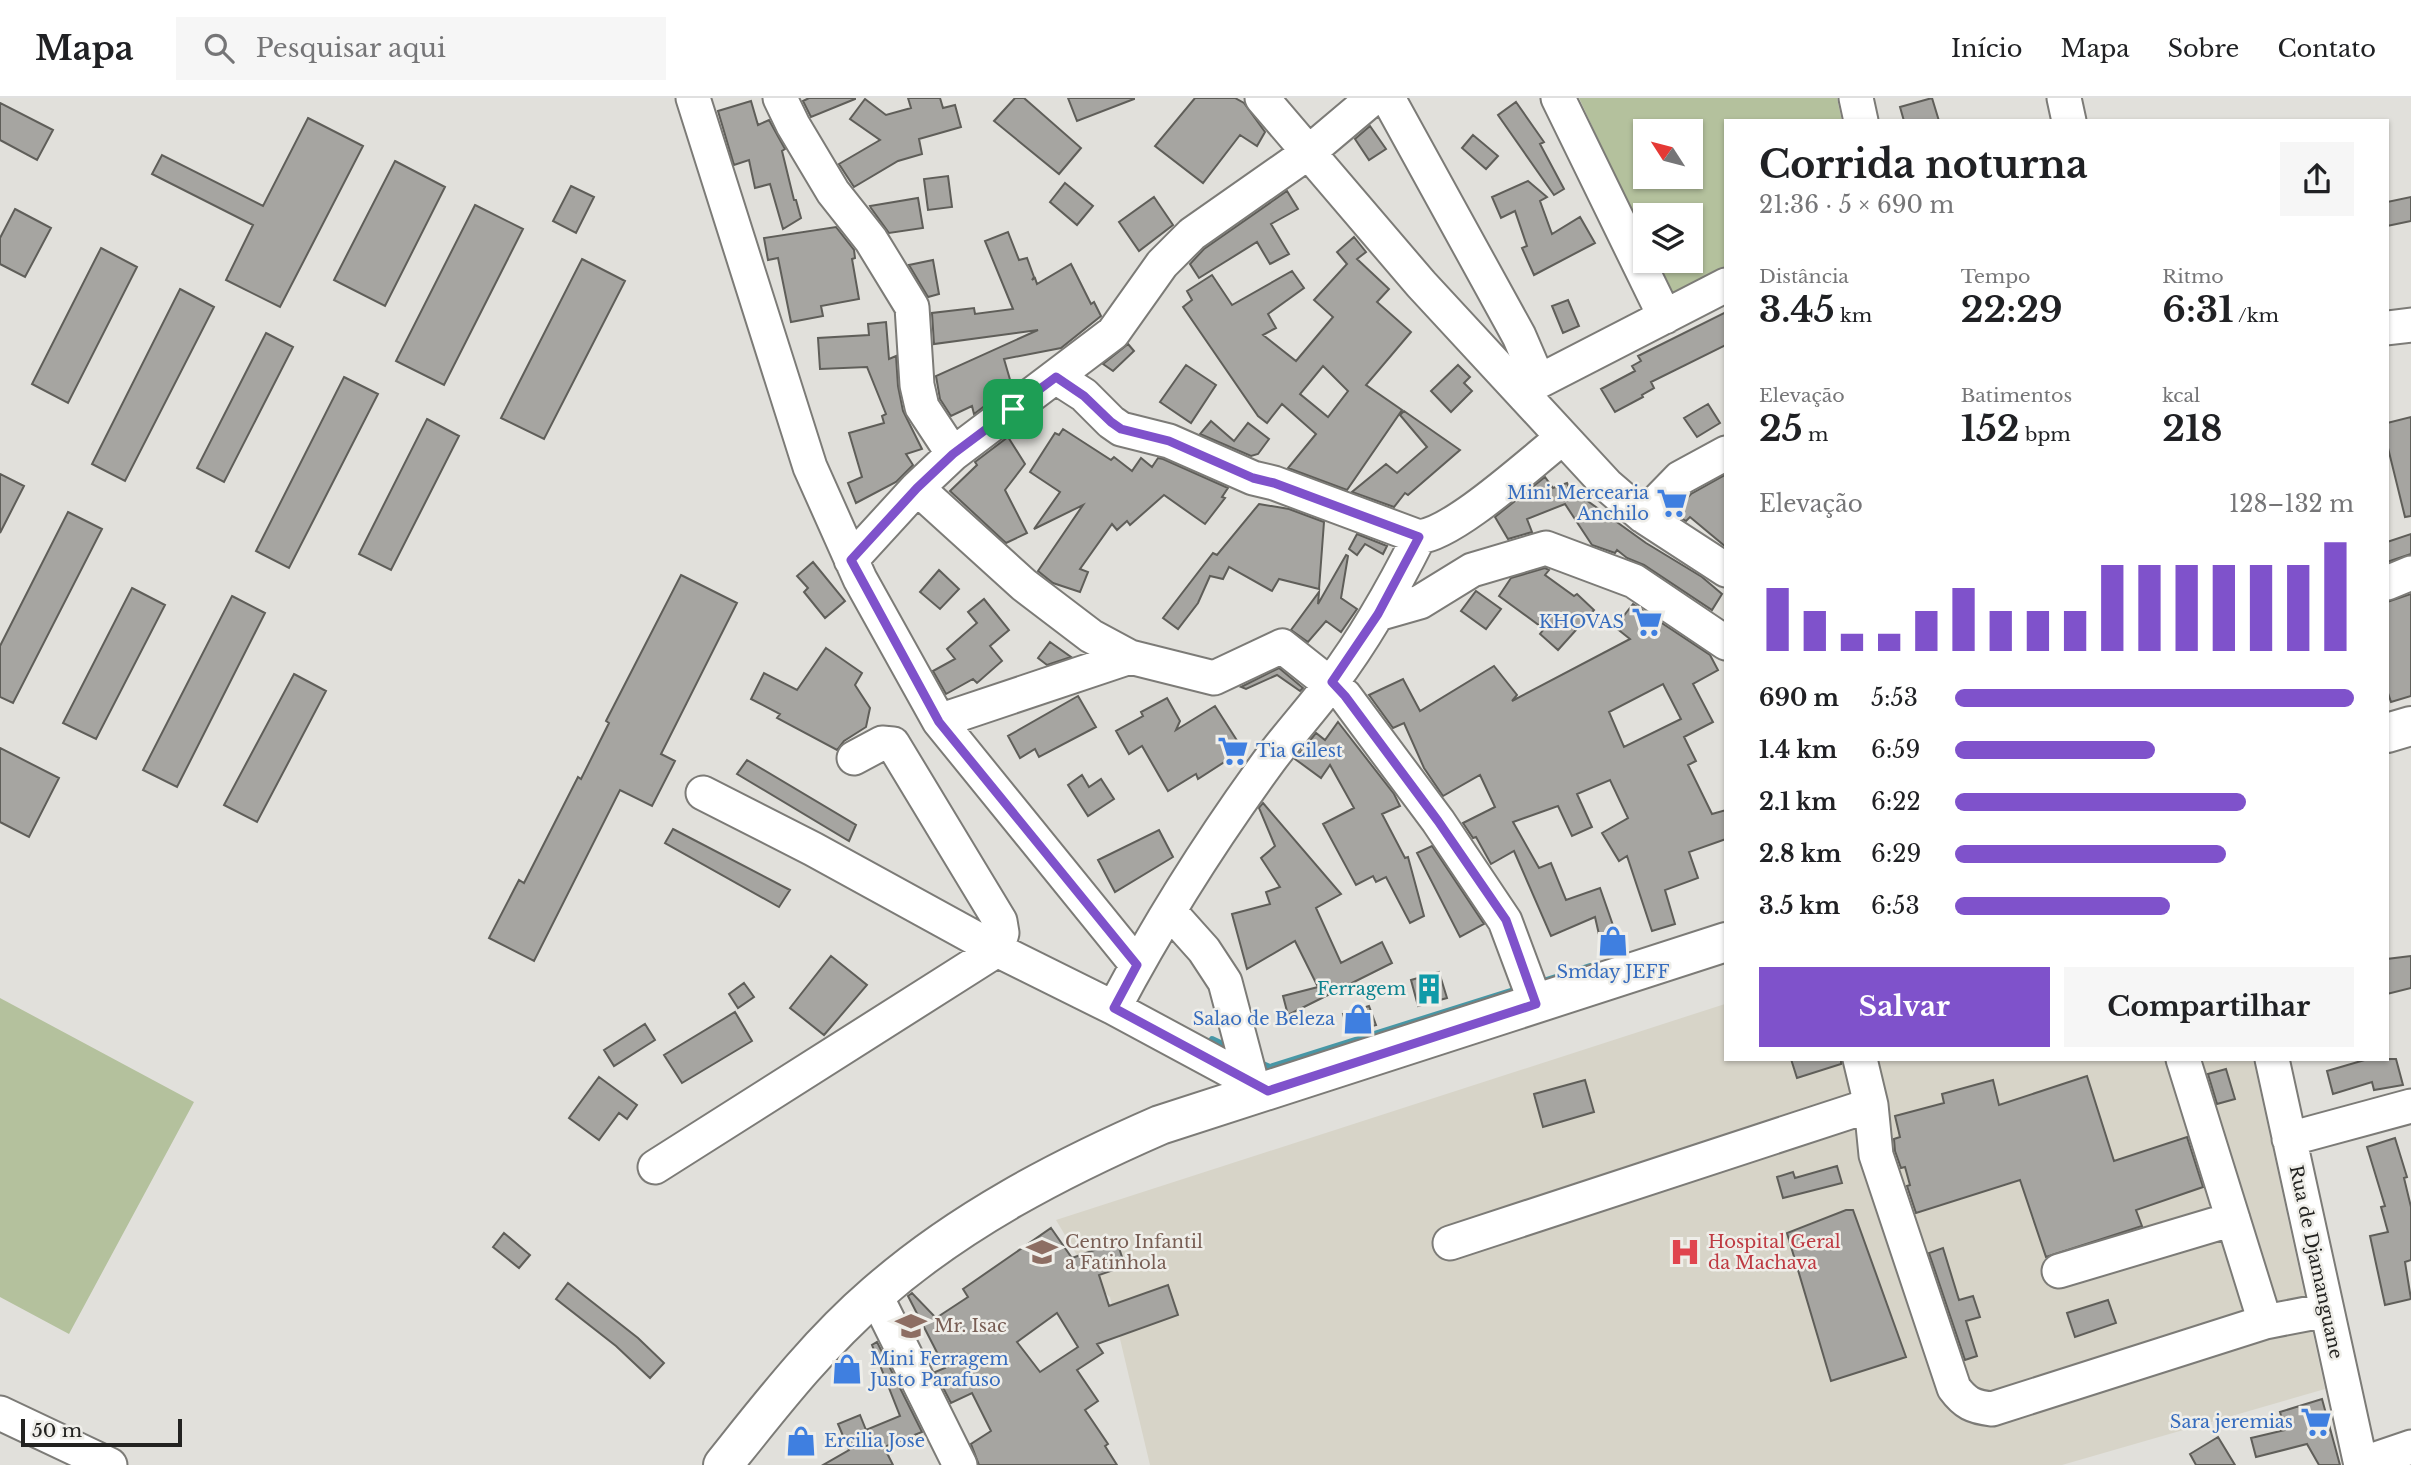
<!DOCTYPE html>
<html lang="pt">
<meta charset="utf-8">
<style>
:root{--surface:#fff;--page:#f6f6f6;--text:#202124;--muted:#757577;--line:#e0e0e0;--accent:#7f52cb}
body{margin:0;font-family:"Libre Baskerville",serif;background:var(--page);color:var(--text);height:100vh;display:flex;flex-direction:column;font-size:26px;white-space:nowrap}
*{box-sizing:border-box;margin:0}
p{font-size:23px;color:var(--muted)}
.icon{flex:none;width:38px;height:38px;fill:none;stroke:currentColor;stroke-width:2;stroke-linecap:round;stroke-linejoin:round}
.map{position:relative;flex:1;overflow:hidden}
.drawer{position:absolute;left:1724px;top:21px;width:665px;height:942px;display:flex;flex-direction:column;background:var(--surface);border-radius:0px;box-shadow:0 2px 5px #0004}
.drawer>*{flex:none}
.needle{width:46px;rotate:306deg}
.controls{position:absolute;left:1633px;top:21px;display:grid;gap:14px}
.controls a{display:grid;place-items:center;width:70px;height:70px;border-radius:0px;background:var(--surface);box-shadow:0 2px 5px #0004;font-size:35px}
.scale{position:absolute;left:21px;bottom:18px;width:161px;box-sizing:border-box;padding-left:7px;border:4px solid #232321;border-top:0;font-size:19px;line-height:24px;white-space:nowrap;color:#232321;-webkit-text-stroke:5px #efeee9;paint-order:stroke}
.pin{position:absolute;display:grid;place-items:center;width:60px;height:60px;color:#fff;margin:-30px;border-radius:14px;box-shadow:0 4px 10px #0006}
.round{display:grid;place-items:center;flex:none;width:74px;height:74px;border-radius:0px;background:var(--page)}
.head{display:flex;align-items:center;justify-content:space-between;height:119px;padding:0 35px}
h1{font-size:38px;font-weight:700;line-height:52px}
.stats{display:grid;grid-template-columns:repeat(3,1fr);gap:10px;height:119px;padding:7px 35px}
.stats div{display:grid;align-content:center}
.stats b{font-size:35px;font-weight:700}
.stats small{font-size:19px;font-weight:400}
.stats p{font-size:19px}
.chart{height:196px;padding:14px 35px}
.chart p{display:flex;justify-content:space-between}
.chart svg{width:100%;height:126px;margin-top:7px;stroke:var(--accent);stroke-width:6}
.primary-button{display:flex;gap:14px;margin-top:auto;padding:14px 35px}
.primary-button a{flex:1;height:80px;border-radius:0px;background:var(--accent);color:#fff;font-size:28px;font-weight:700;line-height:80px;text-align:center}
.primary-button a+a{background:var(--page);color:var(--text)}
ul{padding:0 35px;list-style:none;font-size:23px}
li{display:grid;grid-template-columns:112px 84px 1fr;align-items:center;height:52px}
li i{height:18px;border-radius:9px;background:var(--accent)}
header{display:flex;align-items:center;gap:42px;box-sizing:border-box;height:98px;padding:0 35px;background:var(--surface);border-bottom:2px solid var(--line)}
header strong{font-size:33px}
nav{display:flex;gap:38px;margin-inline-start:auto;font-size:24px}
.search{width:490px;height:63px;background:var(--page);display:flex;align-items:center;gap:18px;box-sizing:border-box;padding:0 24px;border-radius:0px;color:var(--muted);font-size:26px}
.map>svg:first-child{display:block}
.built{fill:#d7d4c8}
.green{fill:#b4c19d;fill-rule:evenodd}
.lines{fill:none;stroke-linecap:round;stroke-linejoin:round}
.stream{stroke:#4797a6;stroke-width:6}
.building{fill:#a6a5a1;stroke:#5f5e59;stroke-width:2;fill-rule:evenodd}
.minor-casing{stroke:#7c7b77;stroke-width:37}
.major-casing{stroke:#7c7b77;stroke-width:42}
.minor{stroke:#fff;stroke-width:33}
.major{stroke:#fff;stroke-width:38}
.route-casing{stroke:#fff;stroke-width:14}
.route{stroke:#7f52cb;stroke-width:9}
.labels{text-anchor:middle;stroke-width:5;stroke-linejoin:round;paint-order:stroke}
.shop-label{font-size:18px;fill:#366cbe;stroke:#efeee9;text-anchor:end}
.culture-label{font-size:18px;fill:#0d838f;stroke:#efeee9;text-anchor:end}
.education-label{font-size:18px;fill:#785e54;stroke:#efeee9;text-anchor:start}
.health-label{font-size:18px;fill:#be3a42;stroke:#efeee9;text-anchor:start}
.street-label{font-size:18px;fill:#232321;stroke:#efeee9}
</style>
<header>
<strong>Mapa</strong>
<div class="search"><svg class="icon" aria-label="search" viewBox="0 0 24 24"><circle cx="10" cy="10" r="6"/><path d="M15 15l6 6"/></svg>Pesquisar aqui</div>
<nav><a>Início</a><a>Mapa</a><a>Sobre</a><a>Contato</a></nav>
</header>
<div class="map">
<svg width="2411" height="1367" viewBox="0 0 2411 1367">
<rect width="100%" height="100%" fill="#e1e0db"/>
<!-- built -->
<path class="built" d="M1725,906L1726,961H2253L2325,1291L2062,1367H1150L1110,1199L1094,1186L1056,1122Z"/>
<!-- green -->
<path class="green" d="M1579,0H1837L1842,23H1726L1725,173L1672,200L1655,163H1690V117H1645V142ZM1645,33H1690V79H1645Z
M0,900L194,1004L69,1236L0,1199Z"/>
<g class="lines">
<!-- stream -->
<path class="stream" d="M1537,885L1590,868
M1212,941L1229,949
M1258,964L1270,969L1520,890"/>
</g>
<!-- building -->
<path class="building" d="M809,0H855V1L811,19L803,3Z
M908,0H940L943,10L955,7L961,29L919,41L922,56L898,63L854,89L839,66L880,42L850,21L865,1L886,17L911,10Z
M1015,0H1024L1081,50L1059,76L994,23Z
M1068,0H1134V1L1077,23Z
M1195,0H1235L1244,5L1265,34L1257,48L1240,37L1203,85L1155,48Z
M1932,0L1939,23H1904L1900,9Z
M751,3L758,27L769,22L785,51L782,53L794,102H796L801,120L783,131L770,86L755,90L749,62L734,67L718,13Z
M1516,4L1544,44L1540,46L1564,91L1554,97L1498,17Z
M0,5L53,32L37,62L0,42Z
M308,20L363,48L280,209L226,182L253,127L152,76L162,57L263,108Z
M1370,28L1386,51L1369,62L1355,41Z
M1473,37L1498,58L1486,71L1462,50Z
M395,63L445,89L385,208L334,182Z
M948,78L952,109L928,112L924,81Z
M1528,83L1547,99L1540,103L1552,136L1580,119L1595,145L1534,177L1522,150L1527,148L1515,113L1501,120L1492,99Z
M1065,85L1093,108L1077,127L1050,104Z
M571,88L594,99L576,135L553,123Z
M1287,93L1298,111L1271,126L1289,156L1270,166L1257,144L1199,180L1190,166L1204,151Z
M1154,99L1173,127L1139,153L1119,124Z
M2411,99V123L2387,128V104Z
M918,100L923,130L889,135L871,110L870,108Z
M475,107L523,131L444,287L396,263Z
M15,111L51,130L25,179L0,166V140Z
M836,129L854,152L855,160L852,161L859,201L821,208L823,218L791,224L778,160L768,162L764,140Z
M1008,134L1019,162L1027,160L1034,179L1032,182L1035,180L1037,186L1071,166L1091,206L1094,204L1101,218L1061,250L1004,261L1011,285L994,289L995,300L974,316L972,308L951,318L940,301L936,278L1038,232L934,246L932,215L974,210L975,216L1013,211L985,143Z
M1354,139L1366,154L1357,161L1389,191L1377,204L1411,234L1366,287L1402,312L1347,392L1288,370L1316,336L1282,306L1267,325L1258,318L1183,209L1192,202L1187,193L1212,177L1232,207L1292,173L1304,190L1268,216L1276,230L1263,237L1296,263L1333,219L1314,202L1347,166L1337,154ZM1323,268L1348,293L1328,319L1300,296Z
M101,150L137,169L68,305L32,286Z
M582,161L625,183L544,341L501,320Z
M933,162L939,196L928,199L909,167Z
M180,191L214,209L125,383L92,366Z
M1568,202L1579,228L1563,235L1552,208Z
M1726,214V247L1651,284L1654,290L1642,297L1643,299L1615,314L1601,291L1635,273L1632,268L1641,263L1638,258Z
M886,224L889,261L896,258L898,288L903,313L922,351L906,356L913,367L896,384L856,405L848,385L862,379L849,335L884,325L882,318L886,316L867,269L820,271L818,240L869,237L868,226Z
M266,235L293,249L224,384L197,370Z
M1128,246L1134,253L1113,273L1103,266Z
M1186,267L1216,287L1191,325L1160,304Z
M1458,267L1470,279L1464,285L1472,293L1451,314L1431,293Z
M344,279L378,296L289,470L256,453Z
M1708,306L1720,325L1697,339L1684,320Z
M1404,313L1460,352L1408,397L1405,395L1394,409L1352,394L1386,366L1397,375L1427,349L1400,317Z
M2411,319V418L2405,419L2387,346V325Z
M427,321L459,338L391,472L359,456Z
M1211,323L1234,343L1248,325L1269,341L1258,356L1251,358L1200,336Z
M1063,331L1111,362L1114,359L1132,373L1141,360L1152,369L1158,360L1163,361L1228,390L1222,399L1225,400L1205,426L1164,397L1130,427L1127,423L1117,432L1112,426L1080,471L1088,474L1080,494L1053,485L1038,473L1083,407L1034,431L1060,394L1030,374L1055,335L1059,337Z
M1008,339L1025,366L1005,392L1027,435L1006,445L950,393L977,367L975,364Z
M0,376L24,388L0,435Z
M1725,377L1726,378V449L1690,419L1686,423L1673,415L1691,396Z
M1545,379L1553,390L1567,385L1572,396L1575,394L1646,445L1702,479L1722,496L1712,512L1644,467L1627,460L1617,452L1615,455L1592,447L1565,406L1527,421L1532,434L1508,441L1495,419Z
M1259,406L1289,411L1324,424L1319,491L1279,481L1272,493L1229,469L1223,481L1210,478L1198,505L1178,531L1163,520L1213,455L1217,457Z
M68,414L102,431L13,605L0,599V548Z
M1357,436L1387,448L1383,456L1365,446L1357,457L1349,451Z
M2411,436V456L2387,464V444Z
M1346,457L1348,458L1341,500L1357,511L1341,534L1326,523L1308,544L1291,532L1319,494L1318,506Z
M813,464L845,503L825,520L804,494L808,490L797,478Z
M1545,470L1549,472L1545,477L1574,498L1577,496L1594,512L1558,552L1540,536L1544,531L1499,498L1511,480Z
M939,472L959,491L940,511L920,494Z
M681,477L737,505L661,656L675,663L652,708L620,692L534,863L489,840L519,782L524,785L578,679L581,681L609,625L606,623Z
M132,490L165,507L96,641L63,625Z
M1476,493L1501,511L1486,531L1461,513Z
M2411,496V598L2391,604L2387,592V504Z
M232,498L265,515L177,689L143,672Z
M984,501L1009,532L990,548L1002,563L977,585L973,581L946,596L933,573L955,561L947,551L977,525L968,514Z
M1633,506L1710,557L1718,572L1693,586L1713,624L1684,639L1696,663L1688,667L1712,716L1726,712V741L1689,754L1698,780L1665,792L1675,826L1652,833L1627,758L1619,763L1602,735L1628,720L1610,682L1577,696L1592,729L1572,738L1558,708L1513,724L1539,770L1551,765L1566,802L1600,790L1615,833H1619L1623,850L1603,854L1595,819L1551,838L1514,753L1491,766L1476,739L1473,740L1463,725L1495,709L1480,677L1443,698L1424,670L1404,625L1393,630L1369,597L1403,581L1420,613L1494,568L1517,597L1512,603L1630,541L1615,529ZM1663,586L1681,621L1624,649L1609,614Z
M1050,544L1071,559L1047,567L1038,560Z
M826,550L862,575L855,587L870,610L866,629L844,643L837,652L777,620L780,616L751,601L764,575L797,592Z
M1279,570L1303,590L1300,593L1277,577L1246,591L1241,589Z
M294,576L326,593L257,724L224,707Z
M1078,598L1096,629L1039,659L1035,651L1020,660L1008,638Z
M1167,600L1180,623L1176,632L1215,608L1243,652L1198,681L1196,676L1168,693L1142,648L1129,656L1116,633L1143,618L1141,614Z
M1338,624L1394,696L1400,708L1382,716L1405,760L1408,759L1424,818L1410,825L1386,779L1376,784L1373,778L1356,787L1323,726L1354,710L1330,667L1321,680L1295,661L1316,635L1325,642Z
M0,650L59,680L29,739L0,724Z
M747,662L856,727L849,743L737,676Z
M1082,677L1089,689L1101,681L1114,701L1088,718L1068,687Z
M1263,705L1341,796L1316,810L1341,865L1382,844L1392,865L1288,917L1283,898L1318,889L1295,843L1247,871L1232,816L1270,806L1266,794L1280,789L1261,760L1275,748L1259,710Z
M673,731L790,792L779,809L665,745Z
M1159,732L1173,759L1115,794L1098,762Z
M1432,748L1484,826L1460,839L1417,755Z
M831,858L867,887L824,937L790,910Z
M2411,858V890L2387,896V861Z
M1439,874L1447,900L1418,908L1411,882Z
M744,885L754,899L738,910L729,896Z
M1369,908L1376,927L1348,934L1343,916Z
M735,914L752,943L682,985L664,957Z
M645,926L655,942L614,968L604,952Z
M1791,961H1841V966L1797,980Z
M2368,961H2396L2403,987L2374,992L2372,984L2333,996L2327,973Z
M2226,971L2235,1001L2217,1006L2208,976Z
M2087,978L2114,1063L2187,1039L2203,1089L2136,1112L2142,1128L2046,1159L2020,1082L1916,1115L1907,1088L1910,1087L1905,1069L1901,1070L1895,1053L1894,1041L1900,1039L1895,1018L1944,1005L1942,996L1993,982L1999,1007Z
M599,979L637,1007L627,1021L619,1015L599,1042L569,1020Z
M1585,982L1594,1014L1543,1029L1534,996Z
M2395,1040L2407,1079L2404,1080L2411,1109V1162L2405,1164L2411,1201L2385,1207L2370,1138L2388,1134L2381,1109L2385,1108L2367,1049Z
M1837,1068L1842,1085L1783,1100L1777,1079L1793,1074L1795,1080Z
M1846,1112H1853L1906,1259L1831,1283L1787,1135Z
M1051,1130L1072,1160L1117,1144L1125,1168L1099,1177L1109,1208L1168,1187L1178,1217L1097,1246L1103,1255L1077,1272L1098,1303L1085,1312L1108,1346L1105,1348L1117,1367H979L971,1346L991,1333L972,1295L951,1305L935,1274L945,1270L908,1198L912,1195L936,1220L968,1199L963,1191ZM1057,1215L1078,1249L1040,1274L1017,1244Z
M504,1135L530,1157L519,1170L493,1149Z
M1943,1150L1959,1202L1973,1198L1980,1219L1966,1223L1977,1258L1965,1262L1929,1155Z
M568,1185L638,1240L664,1265L650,1280L616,1248L556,1201Z
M2108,1202L2116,1225L2075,1239L2067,1215Z
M877,1244L922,1334L884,1349L893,1367H823L849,1352L838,1326L860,1317L866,1332L900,1318L872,1247Z
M2322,1301L2340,1367H2319L2307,1346L2256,1359L2251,1340L2285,1332L2280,1314Z
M2218,1339L2235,1367H2196L2190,1356Z"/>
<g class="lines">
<!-- minor casing -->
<g class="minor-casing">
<path id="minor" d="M693,0L810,369L860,481L939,623L1137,867
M780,0L793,27L833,94L871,142L912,209L917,287L922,309L953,356
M1262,0L1421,186L1607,387L1643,418L1726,472
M1388,0L1519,238L1538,282
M1558,0L1665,219
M1856,0L1861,23
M2064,0L2069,23
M2387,230L2411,227
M1056,279L1084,297L1111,324L1121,331L1169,343L1253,380L1274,385L1419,439C1455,435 1530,365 1561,341
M1520,293L1726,187
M917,390L1024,487L1091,538L1130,559L1214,580L1282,548L1345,598L1438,723L1505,823L1536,906
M1643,418L1680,380L1726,355
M851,462L917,390L953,356L1113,235L1162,166L1192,136L1309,54L1373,0
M2387,485L2411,475
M1378,516L1420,504L1472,472L1546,450L1634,483L1726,545
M939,623L1130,559
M703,695L813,751L997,852L1114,910L1268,993
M1170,814L1204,852L1225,884L1252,986
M1114,910C1159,825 1212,741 1269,663C1289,636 1312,611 1332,584C1366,539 1394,489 1419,439
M1860,961L1871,1007L1876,1057L1954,1290C1965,1305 1973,1309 1992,1311L2265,1224
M2183,961L2265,1224L2327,1212
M2272,961L2361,1367
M2289,1041L2411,1008
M655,1069L997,852L1002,835L1000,823L893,646L882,645L854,660
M1450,1145L1871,1007
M2059,1173L2233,1121
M875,1196L960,1367
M0,1315L110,1367
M2361,1366L2411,1349"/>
</g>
<!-- major casing -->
<g class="major-casing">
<path id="major" d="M2387,635L2411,628
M723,1367C771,1307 818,1246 876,1196C959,1123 1059,1071 1160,1027L1726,844"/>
</g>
<!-- minor -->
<use href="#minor" class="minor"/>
<!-- major -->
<use href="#major" class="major"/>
</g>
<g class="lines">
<!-- route casing -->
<g class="route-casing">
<path id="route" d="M1056,279L1084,298L1111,324L1121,331L1169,343L1253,380L1274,385L1419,439L1378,516L1332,584L1345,598L1438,723L1506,822L1536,906L1268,993L1114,910L1137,867L939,624L851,462L917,390L953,356Z"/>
</g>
<!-- route -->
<use href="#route" class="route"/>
</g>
<!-- icons -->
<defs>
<g id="supermarket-bare" transform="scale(2.415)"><path d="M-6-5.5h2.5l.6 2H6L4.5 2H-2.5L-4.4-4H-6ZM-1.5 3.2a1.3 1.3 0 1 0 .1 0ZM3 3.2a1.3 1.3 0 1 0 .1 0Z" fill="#3f7fe0" stroke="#efeee9" stroke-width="2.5" paint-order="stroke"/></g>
<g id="shop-bare" transform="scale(2.415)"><path d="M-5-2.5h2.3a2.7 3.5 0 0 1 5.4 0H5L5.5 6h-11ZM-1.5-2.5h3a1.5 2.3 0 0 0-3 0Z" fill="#3f7fe0" stroke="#efeee9" stroke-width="2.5" paint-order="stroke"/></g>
<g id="building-bare" transform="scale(2.415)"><path d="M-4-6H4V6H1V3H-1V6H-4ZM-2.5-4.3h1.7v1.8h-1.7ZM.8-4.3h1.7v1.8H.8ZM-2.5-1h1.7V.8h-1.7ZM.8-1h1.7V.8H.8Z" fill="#0f9aa8" stroke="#efeee9" stroke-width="2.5" paint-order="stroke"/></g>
<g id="school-bare" transform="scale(2.415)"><path d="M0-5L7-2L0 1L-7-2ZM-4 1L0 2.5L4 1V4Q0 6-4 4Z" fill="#8d6e63" stroke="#efeee9" stroke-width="2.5" paint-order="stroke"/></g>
<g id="hospital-bare" transform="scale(2.415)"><path d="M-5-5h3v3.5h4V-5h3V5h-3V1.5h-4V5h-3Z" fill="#e0444e" stroke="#efeee9" stroke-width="2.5" paint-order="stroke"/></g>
</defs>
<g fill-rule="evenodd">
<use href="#supermarket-bare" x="1672" y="405"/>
<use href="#supermarket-bare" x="1647" y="524"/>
<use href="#supermarket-bare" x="1233" y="653"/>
<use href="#shop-bare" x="1613" y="843"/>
<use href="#building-bare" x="1429" y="891"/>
<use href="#shop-bare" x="1358" y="921"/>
<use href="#school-bare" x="1042" y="1154"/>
<use href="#hospital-bare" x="1685" y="1154"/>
<use href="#school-bare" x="911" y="1228"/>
<use href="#shop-bare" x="847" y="1271"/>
<use href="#supermarket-bare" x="2316" y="1324"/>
<use href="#shop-bare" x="801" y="1343"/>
</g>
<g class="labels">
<!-- shop labels -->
<g class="shop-label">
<text x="1649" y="401">Mini Mercearia<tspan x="1649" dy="21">Anchilo</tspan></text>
<text x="1624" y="530">KHOVAS</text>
<text x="1256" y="659" text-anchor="start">Tia Cilest</text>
<text x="1613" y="880" text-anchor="middle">Smday JEFF</text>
<text x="1335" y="927">Salao de Beleza</text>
<text x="870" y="1267" text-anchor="start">Mini Ferragem<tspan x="870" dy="21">Justo Parafuso</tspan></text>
<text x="2293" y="1330">Sara jeremias</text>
<text x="824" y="1349" text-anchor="start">Ercilia Jose</text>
</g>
<!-- culture labels -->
<g class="culture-label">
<text x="1406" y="897">Ferragem</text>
</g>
<!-- education labels -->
<g class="education-label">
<text x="1065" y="1150">Centro Infantil<tspan x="1065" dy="21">a Fatinhola</tspan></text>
<text x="934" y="1234">Mr. Isac</text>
</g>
<!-- health labels -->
<g class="health-label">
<text x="1708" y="1150">Hospital Geral<tspan x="1708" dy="21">da Machava</tspan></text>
</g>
<!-- street labels -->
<g class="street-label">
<text transform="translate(2316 1164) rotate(78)" y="6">Rua de Djamanguane</text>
</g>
</g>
</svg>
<div class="controls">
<a><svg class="needle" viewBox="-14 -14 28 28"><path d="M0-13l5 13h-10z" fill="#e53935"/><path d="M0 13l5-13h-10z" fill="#757577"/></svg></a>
<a><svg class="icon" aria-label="layers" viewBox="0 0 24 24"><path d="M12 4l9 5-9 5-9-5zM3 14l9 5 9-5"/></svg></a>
</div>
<div class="scale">50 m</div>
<div class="pin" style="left:1013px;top:311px;background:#1e9e55"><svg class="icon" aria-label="arrive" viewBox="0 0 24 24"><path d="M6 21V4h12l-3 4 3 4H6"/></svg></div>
<section class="drawer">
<div class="head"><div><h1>Corrida noturna</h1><p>21:36 · 5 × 690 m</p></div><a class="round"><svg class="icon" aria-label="share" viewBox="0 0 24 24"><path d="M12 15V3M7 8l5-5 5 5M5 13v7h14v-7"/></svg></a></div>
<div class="stats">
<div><p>Distância</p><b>3.45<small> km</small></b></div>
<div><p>Tempo</p><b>22:29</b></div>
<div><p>Ritmo</p><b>6:31<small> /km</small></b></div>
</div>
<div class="stats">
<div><p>Elevação</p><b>25<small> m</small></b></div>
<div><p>Batimentos</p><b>152<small> bpm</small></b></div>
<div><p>kcal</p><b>218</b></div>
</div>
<div class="chart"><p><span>Elevação</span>128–132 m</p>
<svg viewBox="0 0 160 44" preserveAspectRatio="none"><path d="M5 44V22M15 44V30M25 44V38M35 44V38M45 44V30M55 44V22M65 44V30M75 44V30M85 44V30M95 44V14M105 44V14M115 44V14M125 44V14M135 44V14M145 44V14M155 44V6"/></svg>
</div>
<ul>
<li><b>690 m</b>5:53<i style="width:100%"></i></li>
<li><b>1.4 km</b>6:59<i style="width:50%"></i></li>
<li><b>2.1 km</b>6:22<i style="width:73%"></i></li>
<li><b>2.8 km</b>6:29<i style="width:68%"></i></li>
<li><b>3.5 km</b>6:53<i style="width:54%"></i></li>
</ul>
<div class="primary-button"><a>Salvar</a><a>Compartilhar</a></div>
</section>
</div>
